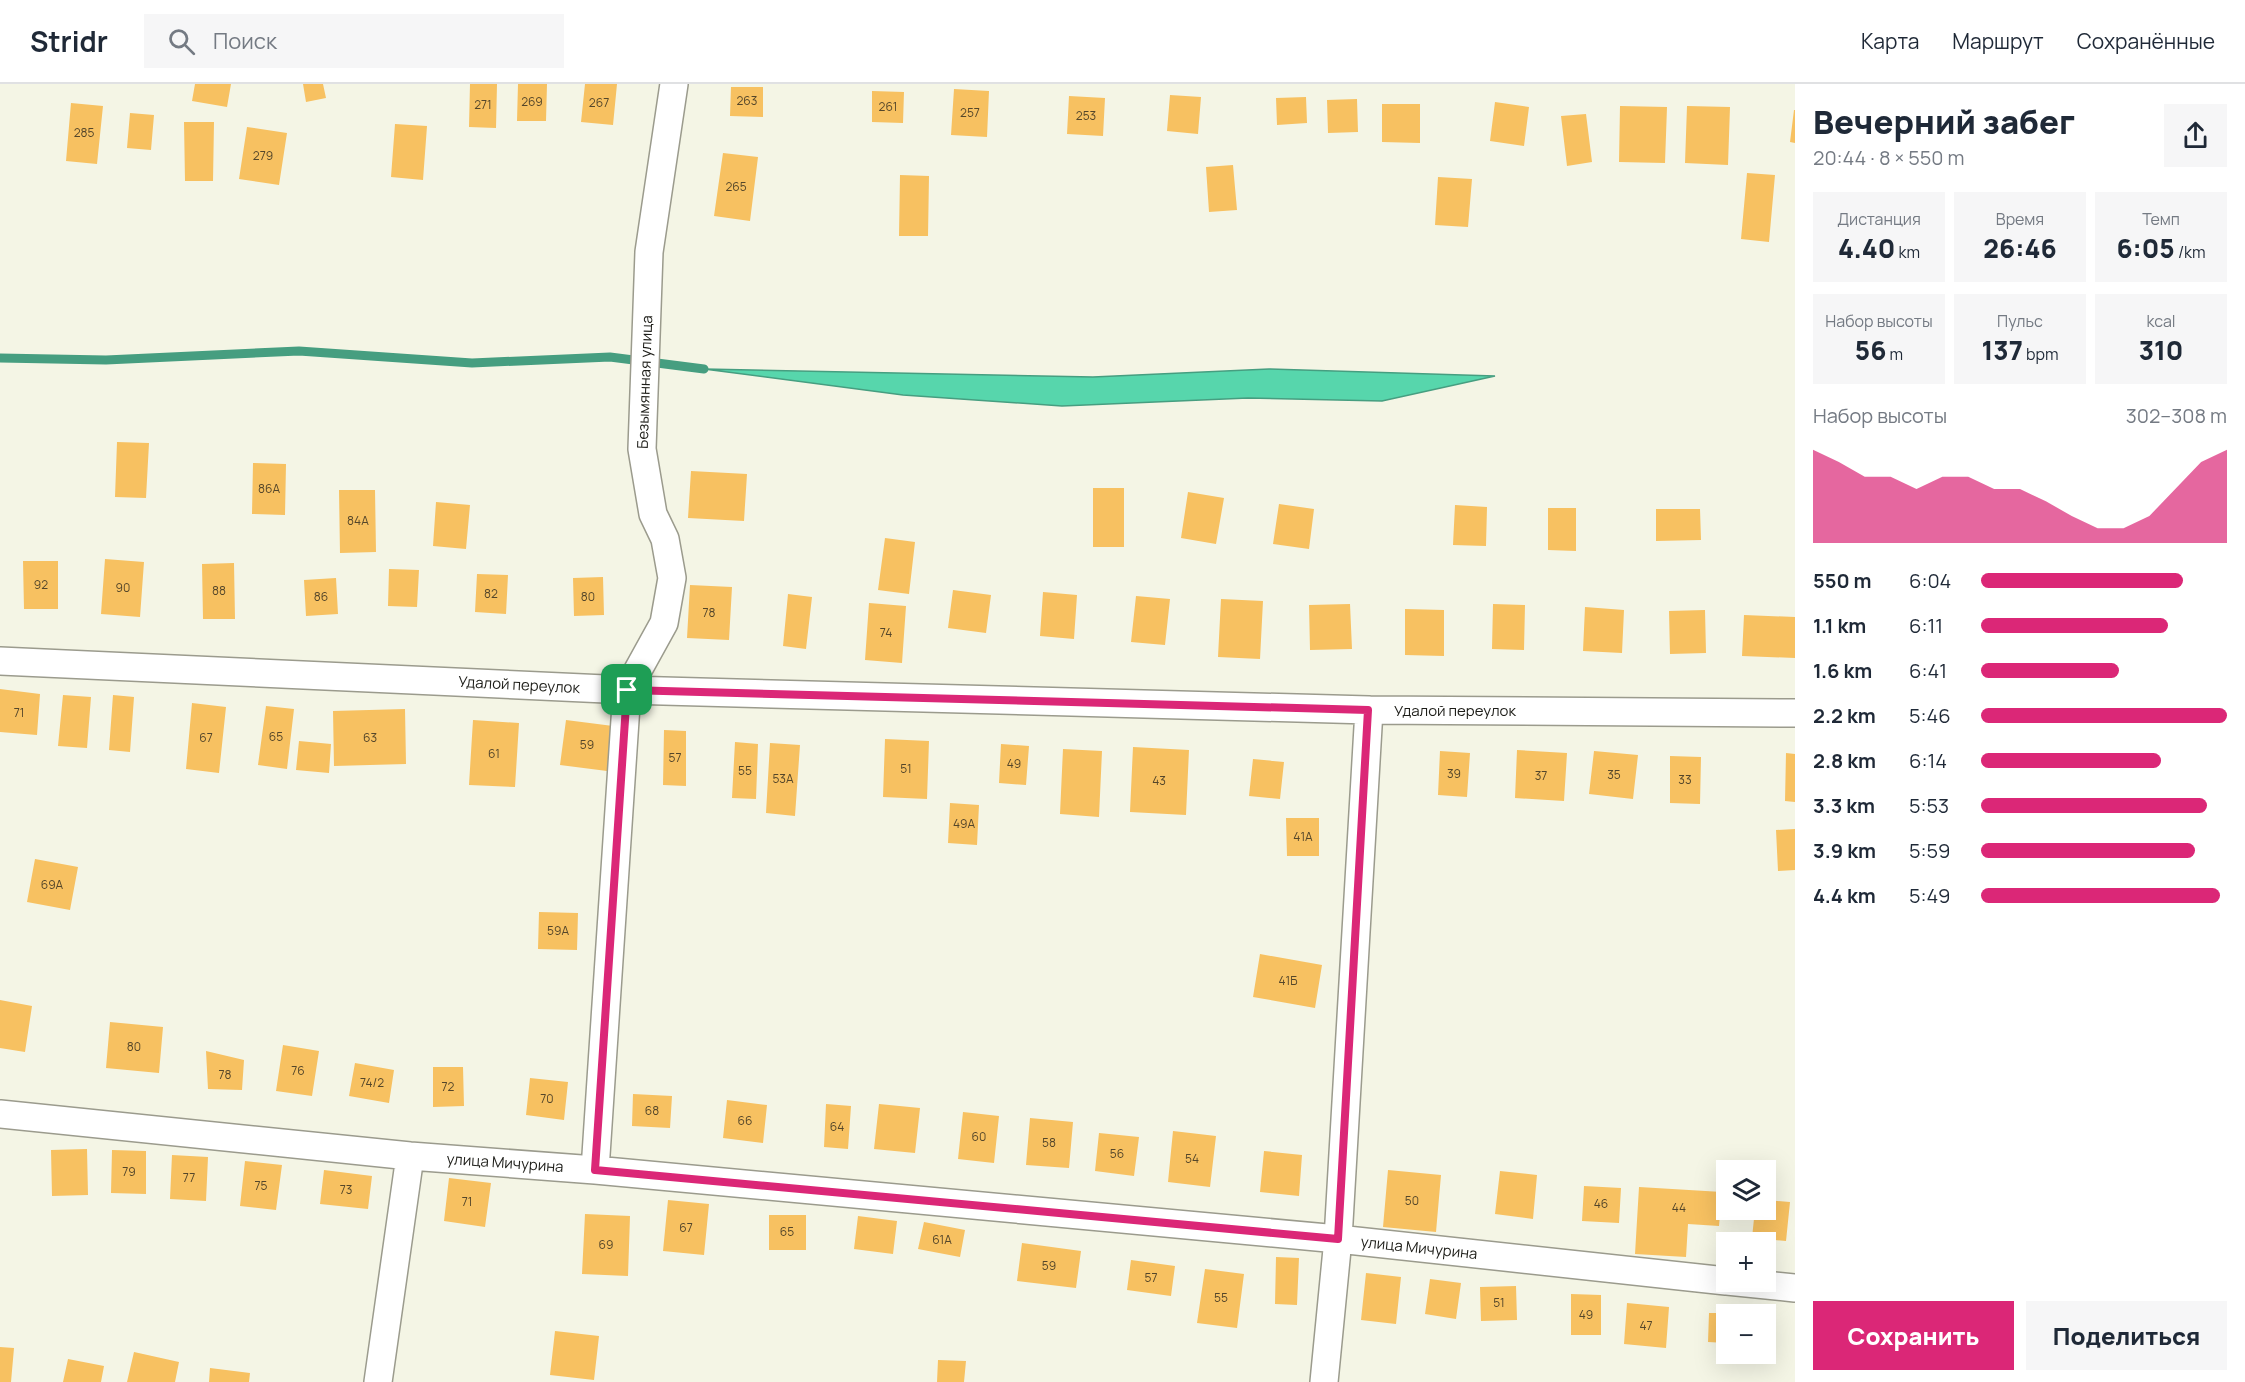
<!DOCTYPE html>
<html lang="ru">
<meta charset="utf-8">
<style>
:root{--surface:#fff;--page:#f6f6f7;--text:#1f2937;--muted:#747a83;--line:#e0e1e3;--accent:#db2777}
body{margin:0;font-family:Manrope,sans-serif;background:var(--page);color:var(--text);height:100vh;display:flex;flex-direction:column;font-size:22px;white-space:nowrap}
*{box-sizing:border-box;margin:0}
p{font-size:20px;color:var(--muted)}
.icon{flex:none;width:33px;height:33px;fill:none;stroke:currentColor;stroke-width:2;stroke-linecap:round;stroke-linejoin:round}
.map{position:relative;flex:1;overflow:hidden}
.side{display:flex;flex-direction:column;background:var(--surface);width:450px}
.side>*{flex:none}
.controls{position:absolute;left:1716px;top:1076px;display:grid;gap:12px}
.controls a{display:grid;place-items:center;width:60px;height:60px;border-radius:0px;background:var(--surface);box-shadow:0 6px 24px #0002;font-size:30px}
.pin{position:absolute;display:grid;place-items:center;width:51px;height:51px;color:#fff;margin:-26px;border-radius:12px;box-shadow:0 3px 9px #0006}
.round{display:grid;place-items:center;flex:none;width:63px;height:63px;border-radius:0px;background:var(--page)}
.overview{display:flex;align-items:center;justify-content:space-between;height:102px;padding:0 18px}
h1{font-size:33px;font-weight:800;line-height:45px}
.metrics{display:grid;grid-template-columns:repeat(3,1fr);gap:9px;height:102px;padding:6px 18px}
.metrics div{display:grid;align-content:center;border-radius:0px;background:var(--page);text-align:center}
.metrics b{font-size:26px;font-weight:800}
.metrics small{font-size:16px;font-weight:400}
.metrics p{font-size:16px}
.chart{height:168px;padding:12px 18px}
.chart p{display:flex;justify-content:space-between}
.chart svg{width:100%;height:108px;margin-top:6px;fill:var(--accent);opacity:.7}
.primary-button{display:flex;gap:12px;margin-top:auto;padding:12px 18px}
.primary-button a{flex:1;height:69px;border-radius:0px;background:var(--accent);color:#fff;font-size:24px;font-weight:800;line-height:69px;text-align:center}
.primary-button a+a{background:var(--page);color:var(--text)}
ul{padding:0 18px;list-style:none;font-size:20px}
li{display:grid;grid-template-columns:96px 72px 1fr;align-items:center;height:45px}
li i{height:15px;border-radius:8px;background:var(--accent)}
header{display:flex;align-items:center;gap:36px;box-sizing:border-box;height:84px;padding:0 30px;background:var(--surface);border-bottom:2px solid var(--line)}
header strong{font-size:28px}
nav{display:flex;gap:33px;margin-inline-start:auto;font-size:21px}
.search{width:420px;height:54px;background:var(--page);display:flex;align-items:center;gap:15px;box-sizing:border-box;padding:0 21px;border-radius:0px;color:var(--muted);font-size:22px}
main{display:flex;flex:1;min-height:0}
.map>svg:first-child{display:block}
.water{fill:#57d6ac;stroke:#469e80;stroke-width:1.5}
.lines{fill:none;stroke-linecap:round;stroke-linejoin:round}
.stream{stroke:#469e80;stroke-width:9}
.building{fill:#f7c161}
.minor-casing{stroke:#9b9b8d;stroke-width:30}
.minor{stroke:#fff;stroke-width:27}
.route-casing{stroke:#fff;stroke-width:12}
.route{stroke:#db2777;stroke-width:8}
.labels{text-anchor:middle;stroke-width:6;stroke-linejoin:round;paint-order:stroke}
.number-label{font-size:12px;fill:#54462a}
.street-label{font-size:15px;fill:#1d1d18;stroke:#fff}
</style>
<header>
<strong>Stridr</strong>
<div class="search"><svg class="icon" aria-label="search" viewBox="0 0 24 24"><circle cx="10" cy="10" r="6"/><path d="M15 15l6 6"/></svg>Поиск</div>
<nav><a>Карта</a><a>Маршрут</a><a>Сохранённые</a></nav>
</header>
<main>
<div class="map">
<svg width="1795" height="1298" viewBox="0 0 1795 1298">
<rect width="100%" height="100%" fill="#f4f5e5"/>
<!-- water -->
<path class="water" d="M704,285L1093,293L1269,285L1495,292L1382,317L1248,314L1062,322L903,311Z"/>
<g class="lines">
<!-- stream -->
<path class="stream" d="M0,274L106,276L299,267L472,279L610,273L704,285"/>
</g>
<!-- building -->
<path class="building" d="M195,0H231L227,23L192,17Z
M303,0H323L326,14L306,18Z
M470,0H497L496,44L469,43Z
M518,0H547L546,37H517Z
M585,0H617L613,41L581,38Z
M731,3H763V33L730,32Z
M954,5L989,7L987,53L951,51Z
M872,7L904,8L903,39L872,38Z
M1170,11L1201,13L1198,50L1167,47Z
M1069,12L1105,14L1103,52L1067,50Z
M1306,13L1307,39L1277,41L1276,14Z
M1357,15L1358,48L1328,49L1327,16Z
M1495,18L1529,23L1524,62L1490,57Z
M71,19L103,22L97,80L66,77Z
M1382,20H1420V59L1382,58Z
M1620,22L1667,23L1665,79L1619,78Z
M1687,22L1730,23L1728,81L1685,79Z
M1794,26H1795V59L1790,58Z
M130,29L154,31L151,66L127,64Z
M1586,30L1592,78L1567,82L1561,32Z
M184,38H214L213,97H185Z
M395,40L427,42L423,96L391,93Z
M247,43L287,49L279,101L239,95Z
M723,69L758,73L750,137L714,132Z
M1233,81L1237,126L1209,128L1206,83Z
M1747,89L1775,91L1769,158L1741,155Z
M900,91L929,92L928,152H899Z
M1438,93L1472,95L1468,143L1435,141Z
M117,358L149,359L146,414L115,413Z
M253,379L286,380L285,431L252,430Z
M691,387L747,390L744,437L688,434Z
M1093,404H1124V463H1093Z
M339,406H375L376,468L340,469Z
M1188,408L1224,414L1216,460L1181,454Z
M436,418L470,421L466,465L433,462Z
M1279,420L1314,425L1309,465L1273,460Z
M1455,421L1487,423L1486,462L1453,461Z
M1548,424H1576V467L1548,466Z
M1656,425H1700L1701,456L1656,457Z
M885,454L915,458L909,510L878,506Z
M105,475L144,478L140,533L101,530Z
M23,477H58V525H24Z
M234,479L235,535H203L202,480Z
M389,485L419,486L417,523L388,522Z
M477,490L508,491L506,530L475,528Z
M603,493L604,531L574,532L573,494Z
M336,494L338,530L306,532L304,496Z
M690,501L732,503L729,556L687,554Z
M953,506L991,511L986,549L948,544Z
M1043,508L1077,511L1074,555L1040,552Z
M788,510L812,513L806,565L783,562Z
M1136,512L1170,515L1165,561L1131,558Z
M1221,515L1263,517L1260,575L1218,573Z
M869,519L906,522L902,579L865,576Z
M1350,520L1352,565L1310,566L1309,521Z
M1493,520L1525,521L1524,566L1492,565Z
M1585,523L1624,526L1622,569L1583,567Z
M1405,525L1444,526V572L1405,571Z
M1705,526L1706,569L1670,570L1669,527Z
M1744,531L1795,533V574L1742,572Z
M0,605L40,610L37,651L0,648Z
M63,611L91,613L87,664L58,662Z
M113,611L134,613L130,668L109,666Z
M192,619L226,623L219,689L186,685Z
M266,622L294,625L287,685L258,681Z
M405,625L406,680L334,682L333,627Z
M473,636L519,639L515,703L469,701Z
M566,636L613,642L607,687L560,681Z
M664,646L686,647V702L663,701Z
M885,655L929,657L927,715L883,713Z
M299,657L331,660L329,689L296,686Z
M735,658L758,660L756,715L732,714Z
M770,659L800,661L795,732L766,729Z
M1001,660L1029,662L1026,701L999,699Z
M1133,663L1189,666L1186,731L1130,728Z
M1063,665L1102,667L1099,733L1060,730Z
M1517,666L1567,669L1564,717L1515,714Z
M1440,667L1470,669L1467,713L1438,711Z
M1594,667L1638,671L1633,715L1589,710Z
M1786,669L1795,670V718L1785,717Z
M1670,672L1701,673L1700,720L1670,719Z
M1253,675L1284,678L1280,715L1249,712Z
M950,719L979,721L977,761L948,759Z
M1286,734H1319V772H1287Z
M1795,745V786L1778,787L1776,746Z
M35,775L78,783L70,826L27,818Z
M539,828L578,829L577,866L538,865Z
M1260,870L1322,881L1315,924L1253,913Z
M0,916L32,922L25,968L0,964Z
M110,938L163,943L159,989L106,984Z
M283,961L319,967L312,1012L276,1007Z
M206,967L244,976L242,1006L208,1005Z
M355,979L394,986L389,1019L349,1012Z
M433,983H463L464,1022L433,1023Z
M530,994L568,998L564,1036L526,1031Z
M633,1010L672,1012L670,1044L632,1042Z
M727,1016L767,1021L763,1059L723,1054Z
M826,1020L851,1022L848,1065L824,1063Z
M879,1020L920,1024L915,1069L874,1065Z
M963,1028L999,1032L994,1079L958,1075Z
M1030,1034L1073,1038L1069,1084L1026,1081Z
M1173,1047L1216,1052L1210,1103L1168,1098Z
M1099,1049L1139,1053L1134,1092L1095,1087Z
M87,1065L88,1111L52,1112L51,1066Z
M112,1066L146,1067V1110L111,1109Z
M1264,1067L1302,1071L1299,1112L1260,1108Z
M172,1071L208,1073L206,1117L170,1115Z
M245,1077L282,1081L276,1126L240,1122Z
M324,1086L372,1092L368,1125L320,1120Z
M1388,1086L1441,1091L1436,1148L1383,1143Z
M1500,1087L1537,1091L1533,1135L1495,1130Z
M449,1094L491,1099L485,1143L444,1137Z
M1584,1102L1621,1104L1619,1139L1582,1137Z
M1639,1103L1722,1108L1719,1142L1688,1140L1686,1173L1635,1170Z
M668,1116L709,1120L704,1171L663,1167Z
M1766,1116L1790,1118L1786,1157L1752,1154L1755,1125H1766Z
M585,1130L630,1132L628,1192L582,1190Z
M769,1131H806V1166H769Z
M858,1132L897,1137L893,1170L854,1165Z
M924,1138L965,1146L960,1173L918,1165Z
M1022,1159L1081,1167L1076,1204L1017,1197Z
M1276,1173L1299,1174L1297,1221L1275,1220Z
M1131,1176L1175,1182L1171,1212L1127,1206Z
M1205,1185L1244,1190L1237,1244L1197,1239Z
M1366,1189L1401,1193L1396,1240L1361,1236Z
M1430,1195L1461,1199L1456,1235L1425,1230Z
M1516,1202L1517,1236L1481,1237L1480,1203Z
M1571,1210L1601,1211V1251H1571Z
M1627,1219L1669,1223L1666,1264L1624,1260Z
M1709,1229H1726V1259L1708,1258Z
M555,1247L599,1252L594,1296L550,1291Z
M0,1263L14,1264L11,1298H0Z
M134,1268L179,1278L175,1298H127Z
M68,1275L104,1282L101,1298H63Z
M938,1276L966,1277L964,1298H937Z
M210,1284L250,1289L249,1298H209Z"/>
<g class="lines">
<!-- minor casing -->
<g class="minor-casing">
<path id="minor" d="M0,577L627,606L1369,626L1795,629
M0,1030L410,1072L595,1086L1338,1155L1726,1197
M595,1086L627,606L664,539L672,494L665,455L653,430L642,365L649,168L674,0
M1727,1197L1795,1204
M378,1298L410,1072
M1324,1298L1338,1155L1369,626"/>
</g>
<!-- minor -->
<use href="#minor" class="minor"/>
</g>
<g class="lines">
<!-- route casing -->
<g class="route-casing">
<path id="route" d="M627,606L1368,626L1338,1155L595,1086Z"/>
</g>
<!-- route -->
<use href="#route" class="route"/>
</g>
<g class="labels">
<!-- number labels -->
<g class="number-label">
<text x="747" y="21">263</text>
<text x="532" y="22">269</text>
<text x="599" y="23">267</text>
<text x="483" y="25">271</text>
<text x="888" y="27">261</text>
<text x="970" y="33">257</text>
<text x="1086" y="36">253</text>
<text x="84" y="53">285</text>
<text x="263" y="76">279</text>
<text x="736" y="107">265</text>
<text x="269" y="409">86А</text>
<text x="358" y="441">84А</text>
<text x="41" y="505">92</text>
<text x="123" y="508">90</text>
<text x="219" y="511">88</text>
<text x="491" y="514">82</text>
<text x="321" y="517">86</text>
<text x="588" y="517">80</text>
<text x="709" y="533">78</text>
<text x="886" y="553">74</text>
<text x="19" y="633">71</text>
<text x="276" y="657">65</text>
<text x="206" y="658">67</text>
<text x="370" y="658">63</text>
<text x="587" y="665">59</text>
<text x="494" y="674">61</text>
<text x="675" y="678">57</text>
<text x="1014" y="684">49</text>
<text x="906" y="689">51</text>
<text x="745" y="691">55</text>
<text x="1454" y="694">39</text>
<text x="1614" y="695">35</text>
<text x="1541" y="696">37</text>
<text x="783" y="699">53А</text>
<text x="1685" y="700">33</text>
<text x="1159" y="701">43</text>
<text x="964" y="744">49А</text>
<text x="1303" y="757">41А</text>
<text x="52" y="805">69А</text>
<text x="558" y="851">59А</text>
<text x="1288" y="901">41Б</text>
<text x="134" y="967">80</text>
<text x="298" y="991">76</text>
<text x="225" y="995">78</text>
<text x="372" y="1003">74/2</text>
<text x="448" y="1007">72</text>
<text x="547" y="1019">70</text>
<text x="652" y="1031">68</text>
<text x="745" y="1041">66</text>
<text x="837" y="1047">64</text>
<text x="979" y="1057">60</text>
<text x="1049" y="1063">58</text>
<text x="1117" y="1074">56</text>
<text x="1192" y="1079">54</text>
<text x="129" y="1092">79</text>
<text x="189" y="1098">77</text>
<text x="261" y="1106">75</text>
<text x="346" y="1110">73</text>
<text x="1412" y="1121">50</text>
<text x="467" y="1122">71</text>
<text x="1601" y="1124">46</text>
<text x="1679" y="1128">44</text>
<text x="686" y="1148">67</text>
<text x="787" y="1152">65</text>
<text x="942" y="1160">61А</text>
<text x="606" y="1165">69</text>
<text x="1049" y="1186">59</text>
<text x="1151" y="1198">57</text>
<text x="1221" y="1218">55</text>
<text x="1499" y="1223">51</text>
<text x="1586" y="1235">49</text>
<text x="1646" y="1246">47</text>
</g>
<!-- street labels -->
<g class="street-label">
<text transform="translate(645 298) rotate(-88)" y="5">Безымянная улица</text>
<text transform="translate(519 601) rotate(3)" y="5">Удалой переулок</text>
<text x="1455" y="632">Удалой переулок</text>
<text transform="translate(505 1079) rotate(4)" y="5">улица Мичурина</text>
<text transform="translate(1419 1164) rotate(6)" y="5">улица Мичурина</text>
</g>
</g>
</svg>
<div class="controls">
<a><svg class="icon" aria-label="layers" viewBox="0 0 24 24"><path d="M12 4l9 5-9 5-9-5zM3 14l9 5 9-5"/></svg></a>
<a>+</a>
<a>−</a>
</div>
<div class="pin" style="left:627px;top:606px;background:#1e9e55"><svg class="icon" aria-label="arrive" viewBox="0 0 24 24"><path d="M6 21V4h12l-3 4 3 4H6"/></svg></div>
</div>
<section class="side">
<div class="overview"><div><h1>Вечерний забег</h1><p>20:44 · 8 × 550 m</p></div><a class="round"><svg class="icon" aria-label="share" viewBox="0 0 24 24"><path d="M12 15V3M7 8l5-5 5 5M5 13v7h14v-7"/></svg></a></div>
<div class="metrics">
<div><p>Дистанция</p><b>4.40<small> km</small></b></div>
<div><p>Время</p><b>26:46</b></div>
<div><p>Темп</p><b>6:05<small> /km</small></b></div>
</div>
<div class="metrics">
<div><p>Набор высоты</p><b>56<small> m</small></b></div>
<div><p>Пульс</p><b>137<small> bpm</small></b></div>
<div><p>kcal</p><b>310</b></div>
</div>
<div class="chart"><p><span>Набор высоты</span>302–308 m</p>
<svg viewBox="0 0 160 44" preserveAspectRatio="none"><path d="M0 44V6L10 11L20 17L30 17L40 22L50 17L60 17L70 22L80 22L90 27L100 33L110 38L120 38L130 33L140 22L150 11L160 6V44z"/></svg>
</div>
<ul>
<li><b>550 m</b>6:04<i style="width:82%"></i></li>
<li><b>1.1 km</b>6:11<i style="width:76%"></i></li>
<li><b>1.6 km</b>6:41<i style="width:56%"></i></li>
<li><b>2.2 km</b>5:46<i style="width:100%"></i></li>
<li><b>2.8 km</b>6:14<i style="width:73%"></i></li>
<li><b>3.3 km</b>5:53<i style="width:92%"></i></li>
<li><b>3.9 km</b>5:59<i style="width:87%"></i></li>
<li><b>4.4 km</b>5:49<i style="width:97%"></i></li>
</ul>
<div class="primary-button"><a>Сохранить</a><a>Поделиться</a></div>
</section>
</main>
